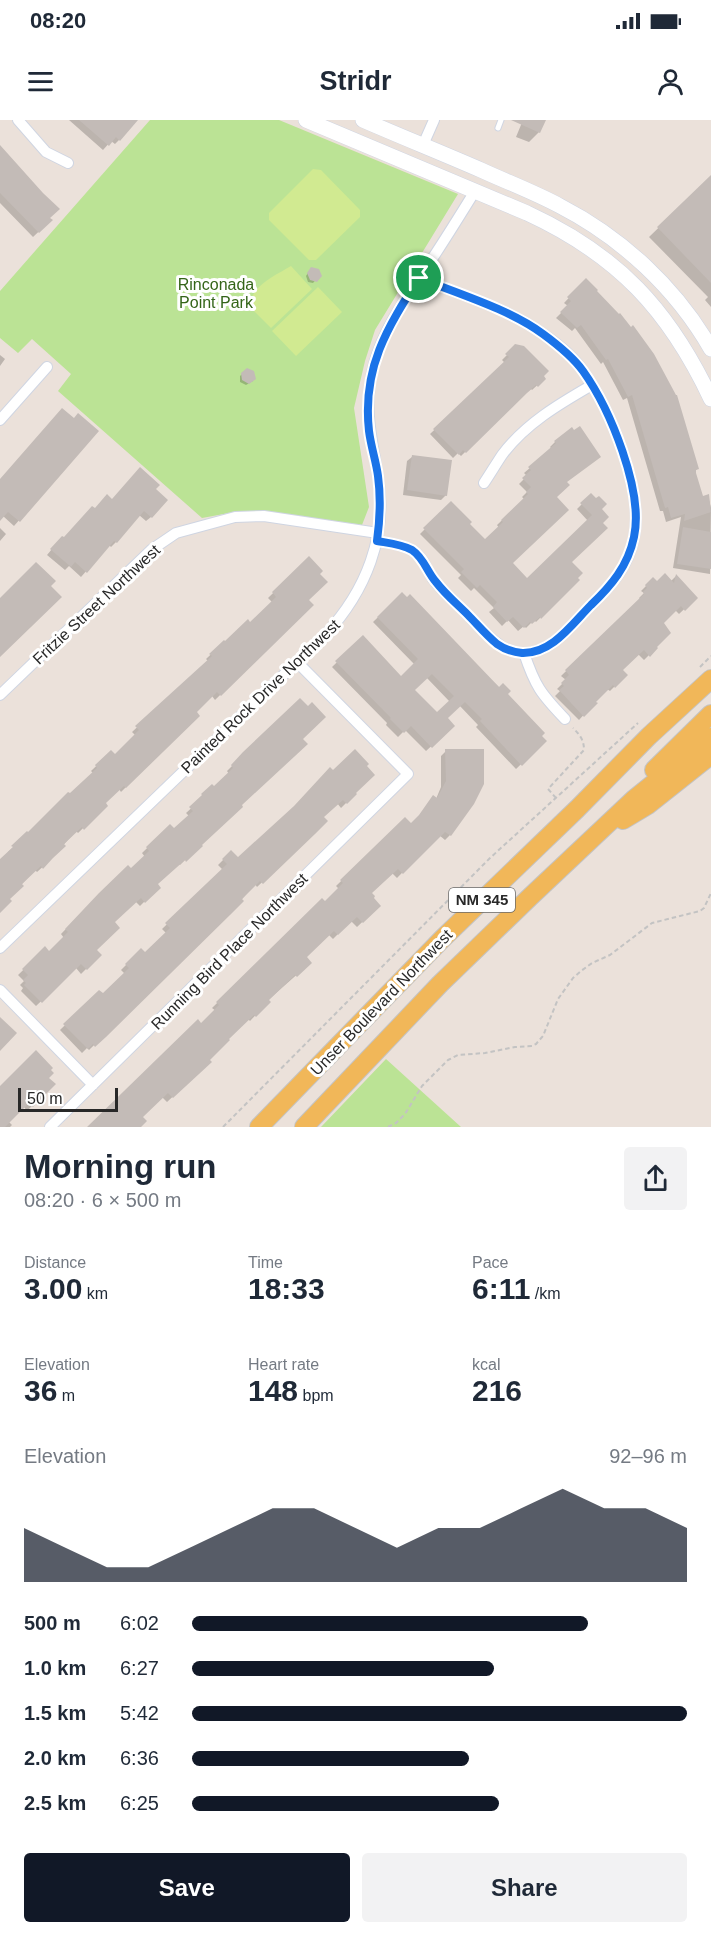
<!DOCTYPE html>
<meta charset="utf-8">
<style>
:root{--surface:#fff;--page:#f2f2f3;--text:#1f2937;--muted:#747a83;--accent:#111827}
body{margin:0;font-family:Arial,sans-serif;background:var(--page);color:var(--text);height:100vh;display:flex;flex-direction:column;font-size:22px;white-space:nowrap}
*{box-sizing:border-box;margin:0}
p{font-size:20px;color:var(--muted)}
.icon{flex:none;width:33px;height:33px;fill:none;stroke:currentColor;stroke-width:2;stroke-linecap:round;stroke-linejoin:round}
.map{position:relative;height:1007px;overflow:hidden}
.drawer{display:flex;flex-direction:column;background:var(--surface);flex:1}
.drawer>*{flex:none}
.scale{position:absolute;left:18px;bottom:15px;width:100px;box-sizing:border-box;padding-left:6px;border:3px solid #282828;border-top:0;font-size:16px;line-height:21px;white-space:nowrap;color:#282828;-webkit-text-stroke:4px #fff;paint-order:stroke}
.pin{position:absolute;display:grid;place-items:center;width:51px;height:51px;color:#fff;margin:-26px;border:3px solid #fff;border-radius:50%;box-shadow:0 2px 6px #0007}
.round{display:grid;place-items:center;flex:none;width:63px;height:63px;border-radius:6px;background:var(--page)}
.summary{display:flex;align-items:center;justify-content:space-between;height:102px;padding:0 24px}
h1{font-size:33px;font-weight:800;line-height:45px}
.figures{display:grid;grid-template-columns:repeat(3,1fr);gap:9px;height:102px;padding:6px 24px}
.figures div{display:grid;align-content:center}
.figures b{font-size:30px;font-weight:800}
.figures small{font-size:16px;font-weight:400}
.figures p{font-size:16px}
.chart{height:168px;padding:12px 24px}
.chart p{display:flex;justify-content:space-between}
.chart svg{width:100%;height:108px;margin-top:6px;fill:var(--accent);opacity:.7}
.cta{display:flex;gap:12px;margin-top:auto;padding:12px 24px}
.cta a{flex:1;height:69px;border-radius:6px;background:var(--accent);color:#fff;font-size:24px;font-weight:800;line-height:69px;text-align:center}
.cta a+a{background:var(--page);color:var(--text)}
ul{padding:0 24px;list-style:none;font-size:20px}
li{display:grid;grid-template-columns:96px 72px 1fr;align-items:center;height:45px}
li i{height:15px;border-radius:8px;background:var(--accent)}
.status{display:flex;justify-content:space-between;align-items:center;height:42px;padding:0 30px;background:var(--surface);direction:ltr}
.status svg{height:16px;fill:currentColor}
header{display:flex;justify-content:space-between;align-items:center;height:78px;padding:0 24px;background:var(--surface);font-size:27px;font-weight:800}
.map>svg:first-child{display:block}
.green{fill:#bbe395}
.pitch{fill:#d1ea91}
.shadow{fill:#0003;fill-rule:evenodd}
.building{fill:#c3bbb7;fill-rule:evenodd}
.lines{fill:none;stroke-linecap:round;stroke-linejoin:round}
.lane-casing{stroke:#cfd5e2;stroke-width:7}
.street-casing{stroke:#cfd5e2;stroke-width:12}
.secondary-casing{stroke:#cfd5e2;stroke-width:16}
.primary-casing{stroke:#c3c3c3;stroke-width:20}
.path{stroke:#c3c3c3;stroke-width:2;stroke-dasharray:4.5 3;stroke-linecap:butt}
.lane{stroke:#fff;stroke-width:5}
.street{stroke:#fff;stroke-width:10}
.secondary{stroke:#fff;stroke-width:15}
.primary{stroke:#f1b759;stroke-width:18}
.route-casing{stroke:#fff;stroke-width:12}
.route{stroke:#1a73e8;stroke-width:8}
.labels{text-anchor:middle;stroke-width:6;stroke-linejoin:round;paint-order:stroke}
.shield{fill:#fff;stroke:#686868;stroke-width:1.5}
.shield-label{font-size:15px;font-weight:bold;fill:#282828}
.park-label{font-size:16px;fill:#346519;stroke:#fff}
.street-label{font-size:16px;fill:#282828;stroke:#fff}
</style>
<div class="status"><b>08:20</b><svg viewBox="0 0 49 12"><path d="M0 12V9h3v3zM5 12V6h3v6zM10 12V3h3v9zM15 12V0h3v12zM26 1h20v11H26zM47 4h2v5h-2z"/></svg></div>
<header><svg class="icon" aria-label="menu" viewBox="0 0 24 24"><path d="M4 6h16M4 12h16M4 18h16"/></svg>Stridr<svg class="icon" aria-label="person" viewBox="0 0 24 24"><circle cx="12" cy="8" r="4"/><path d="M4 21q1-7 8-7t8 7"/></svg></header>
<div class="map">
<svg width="711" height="1007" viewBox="0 0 711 1007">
<rect width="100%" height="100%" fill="#ebe1da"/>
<!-- green -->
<path class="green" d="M150,0H279L458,74L375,210L365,241L354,288L369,387L362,405L265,391H240L202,398L58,271L71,254L32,219L18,233L0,218V171Z
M386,939L461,1007H321Z"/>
<!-- pitch -->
<path class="pitch" d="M313,49L321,50L360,90V97L316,140H309L269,100V93Z
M291,146L312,169L271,208L250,187C249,167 276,155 291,146Z
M318,167L342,192L296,236L272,211Z"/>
<!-- shadow -->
<path class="shadow" d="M69,0H128L119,20L115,24L111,21L103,30Z
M523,0H544L539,12L529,22L516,17Z
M0,27L51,100L33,117L0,83Z
M711,57V187L705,180L708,177L649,117Z
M309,151L320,155L313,163L308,162L306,156Z
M586,160L697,349L694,352L702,378L708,376L711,388L710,454L673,448L681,397L666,402L663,391H660L627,278L623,280L603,242L601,244L575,208L572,211L556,198L568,186L564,183Z
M516,226L544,259L532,270L531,269L521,277L461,336L458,333L453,338L430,314L505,243L502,240Z
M0,235L5,239L0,246Z
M247,249L253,261L246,265L240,262V256Z
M74,300L97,311L14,406L3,396L0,399V361Z
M572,310L565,363L511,443L527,460L588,401L577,389L591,375L600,389L570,442L578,460L536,502L534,500L526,508L524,506L518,511L508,500L502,506L489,492L494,488L474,468L471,471L458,458L461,455L420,414L451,383L485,422L499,408L497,405L524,379L522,377L527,372L519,364L527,356L524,353L552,329L550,327L555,322Z
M412,337L446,375L441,380L403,375L407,341Z
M154,369L151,397L146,401L139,395L116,422L111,427L109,425L81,457L69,446L65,450L47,435L57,423L64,419L94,390L112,381Z
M0,408L6,414L0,421Z
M308,439L307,480L312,485L215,580L212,576L195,592L198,596L121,672L119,669L104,683L106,686L78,713L76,711L47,743L37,752L35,750L8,779L0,791V742L9,733L8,732L93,653L91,651L111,632L115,636L136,616L132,612L208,541L206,539L224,522L225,523L250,504L273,483L268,478Z
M676,456L696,478L679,494L675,490L662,503L655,527L656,528L644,540L638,534L621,550L626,555L610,571L607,569L579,600L555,576L560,571L557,569L566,560L561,556L640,479L639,478L644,473L641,471L646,466L671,461Z
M402,474L506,574L545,621L516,649L476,607L478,605L459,585L446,598L453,606L426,631L405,610L398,617L386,605L387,603L332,547L363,517L401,558L415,545L373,502ZM426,557L450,582L437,594L413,570Z
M446,631L450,715L445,720L439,715L397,758L392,753L370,774L379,786L357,807L351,801L333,819L328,814L305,837L310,843L267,881L268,882L250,901L248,899L208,940L210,942L167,982L162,977L201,905L216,891L212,888L322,780L325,783L339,769L336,766L405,699L411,705L436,679L441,667V636Z
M239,639L240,685L180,745L179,744L156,765L159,767L140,786L135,781L113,802L95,830L100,835L81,854L76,848L36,886L21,871L23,868L20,865L24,861L18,855L45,829L49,833L64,818L61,814L94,780L145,737L142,733L170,706L174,710L189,696L186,693L229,654L227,651Z
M354,673L355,674L341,688L337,683L322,697L308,719L257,767L255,764L229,794L89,930L87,928L82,933L60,910L99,872L103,875L125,854L121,850L141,830L145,834L166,813L162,809L223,750L218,745L231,732L238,739Z
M47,958L53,964L27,991L24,987L8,1001L12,1005L10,1007H0V968Z"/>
<!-- building -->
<path class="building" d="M79,0H138L120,21L116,17L109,26Z
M511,0H546L540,13Z
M0,25L43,73L60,89L50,98L53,100L39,113L0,73Z
M711,55V163L657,107Z
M311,147L319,149L322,156L317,162L310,160L307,153Z
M586,158L598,170L597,171L619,194L620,193L631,207L633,205L654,234L676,275H677L699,349L696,350V353L703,376L709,374L711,392L684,401L685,394L671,398L668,387L665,388L632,275L628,277L608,239L606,240L581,205L577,208L560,192L571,181L567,177Z
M515,224L524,226L549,251L544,256L546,259L538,267L536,265L527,273L466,333L463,330L459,335L433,309L509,237L505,234Z
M247,248L254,251L256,259L249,264L242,260L241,253Z
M62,288L74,298L78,293L99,311L20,402L8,392L0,401V359Z
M580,306L601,337L567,362L570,365L557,377L569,390L513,443L527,458L592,395L580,383L591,373L596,378L599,376L607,384L602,389L609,397L603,403L608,408L572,442L583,453L578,458L580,460L541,499L540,497L532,504L530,502L524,508L513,497L507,502L493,487L497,482L480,465L477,468L461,452L464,449L423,408L451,381L472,402L470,404L485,419L503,402L501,400L528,374L526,372L531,367L522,358L531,350L528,347L556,323L554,321L572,307L574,310Z
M412,335L452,340L447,376L407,370Z
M140,347L160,365L156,369L168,380L152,398L144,391L117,423L114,421L87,453L75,442L71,447L50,429L62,416L64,417L92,386L95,388L107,374L112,379Z
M683,407L711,412V449L677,444Z
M309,436L323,451L320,454L328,462L309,480L314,485L221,576L217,572L197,592L200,596L126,668L124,666L106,683L108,686L84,710L82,707L64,724L66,726L53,738L43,749L41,746L22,764L24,766L10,779L12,781L0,793V739L13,727L11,726L27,711L28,712L68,672L70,673L97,648L95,645L111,630L115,634L139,610L135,606L212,536L209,534L224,520L225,521L248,499L250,502L276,477L272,472Z
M36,442L56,461L51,466L62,477L0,537V478Z
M665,453L674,463L676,454L698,478L685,491L681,486L664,503L671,513L657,527L658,528L650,537L644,530L623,550L628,555L615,568L613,565L596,582L598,583L584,597L559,570L564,566L561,563L569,555L565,550L644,474L643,472L647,468L645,465L653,457L657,461Z
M402,472L407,477L410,474L499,567L503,563L511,571L508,574L545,613L542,616L547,621L522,646L480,601L482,599L465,582L448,598L455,606L432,628L411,606L404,613L390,599L391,598L335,541L363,515L401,556L418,539L377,497ZM432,554L454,576L437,592L415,570Z
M300,578L308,586L312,582L326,597L303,619L308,624L242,685L243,687L202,725L203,726L186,742L185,740L158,764L161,768L145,783L141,778L115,802L120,808L97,830L102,835L87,850L81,844L42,883L24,865L26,863L23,860L28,855L22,849L45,826L49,831L68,812L65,809L99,773L128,745L131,748L149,731L146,727L170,704L174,708L193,691L189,687L202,675L201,674L212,664L214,666L233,648L231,645L243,632Z
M355,629L369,644L367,646L375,655L356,673L357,674L347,684L343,680L324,697L328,701L315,714L263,764L260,761L242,779L244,781L230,795L106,917L95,927L93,924L88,929L63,904L99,870L103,873L129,848L125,844L141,828L145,832L170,808L165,803L227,744L222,739L231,730L238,737L294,686L330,647L333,650Z
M445,629H484V664L474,684L451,716L445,712L403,754L398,749L372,773L375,776L374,778L381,786L363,803L357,797L338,815L334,811L307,837L312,843L297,857L295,855L269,880L271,882L256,897L254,895L229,919L230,920L210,940L212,942L173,978L168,973L143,997L147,1001L141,1007H87L198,899L201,903L219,885L216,882L322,778L325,781L343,763L340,760L405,697L411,703L419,695L433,675L437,678L446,661Z
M0,897L17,913L0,931Z
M36,930L53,948L51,950L54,953L49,958L56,964L33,987L29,983L5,1007H0V966Z"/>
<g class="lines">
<!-- lane casing -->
<g class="lane-casing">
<path id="lane" d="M498,8L501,0"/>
</g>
<!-- street casing -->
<g class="street-casing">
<path id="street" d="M18,0L46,32L68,43
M423,25L434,0
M0,300L47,247
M484,363C490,354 496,344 502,335C525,304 559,284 592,265
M377,421C388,423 401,424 412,430C423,437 426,448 433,459C442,471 454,481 465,492C475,502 485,515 497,523C504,529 513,532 522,533C552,534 572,504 591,485C611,466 629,446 634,417C644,371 610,289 583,251C573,236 558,224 543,214C509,189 459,174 419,158
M524,533C535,566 541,574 565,599
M0,575L151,430L176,413L235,397L264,396L378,413
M0,828L325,515C366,471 388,416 378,356C371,314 363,287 374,244C384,208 406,178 426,148C443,123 459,97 475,71
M0,870L93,965
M50,1007L408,654L297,542"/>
</g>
<!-- secondary casing -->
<g class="secondary-casing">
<path id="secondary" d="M306,0L527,93C618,135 669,190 711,279
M363,0C402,17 442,33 481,50C507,62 534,72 560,86C622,118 676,168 711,229"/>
</g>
<!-- primary casing -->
<g class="primary-casing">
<path id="primary" d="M654,650L711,594
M623,700L648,685L711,635
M259,1007L442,819L577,689L649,616L711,559
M304,1007L440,864L530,777L634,679L711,617"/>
</g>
<!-- path -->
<path class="path" d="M700,547L711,536
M556,678L548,669L584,630C584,620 580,615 573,608
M223,1007L490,738L638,603
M388,1007L396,1003L405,994L422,966L448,940L458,935L485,933L515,927L532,926L536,924L543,916L558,879L573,858L581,851L592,843L610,835L652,803L700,791L704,788L711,773"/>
<!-- lane -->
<use href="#lane" class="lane"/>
<!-- street -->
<use href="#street" class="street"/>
<!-- secondary -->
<use href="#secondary" class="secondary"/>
<!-- primary -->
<use href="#primary" class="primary"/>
</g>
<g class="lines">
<!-- route casing -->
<g class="route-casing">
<path id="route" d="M419,158C459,174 509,189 543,214C558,225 573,237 583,251C610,289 644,371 634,417C628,446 611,466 591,485C572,504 552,534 522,533C513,532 504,529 497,524C486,515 477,504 468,495C457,484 445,474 436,462C427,452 424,438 412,430C401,424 388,423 377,421C380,399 381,378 378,356C376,341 371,327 369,311C362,248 387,208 419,158Z"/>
</g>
<!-- route -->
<use href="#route" class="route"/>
</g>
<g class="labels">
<!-- shield labels -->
<rect class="shield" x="449" y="768" width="66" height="24" rx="4.5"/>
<g class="shield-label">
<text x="482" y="785">NM 345</text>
</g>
<!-- park labels -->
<g class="park-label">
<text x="216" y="170">Rinconada<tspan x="216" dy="18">Point Park</tspan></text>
</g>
<!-- street labels -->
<g class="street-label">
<text transform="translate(96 484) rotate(-43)" y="6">Fritzie Street Northwest</text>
<text transform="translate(260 576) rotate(-44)" y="6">Painted Rock Drive Northwest</text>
<text transform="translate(229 831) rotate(-45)" y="6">Running Bird Place Northwest</text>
<text transform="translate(381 882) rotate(-46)" y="6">Unser Boulevard Northwest</text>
</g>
</g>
</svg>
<div class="scale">50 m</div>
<div class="pin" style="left:419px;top:158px;background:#1e9e55"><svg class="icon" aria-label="arrive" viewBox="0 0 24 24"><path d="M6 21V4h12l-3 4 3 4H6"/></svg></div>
</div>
<section class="drawer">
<div class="summary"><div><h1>Morning run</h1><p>08:20 · 6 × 500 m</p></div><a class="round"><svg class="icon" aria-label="share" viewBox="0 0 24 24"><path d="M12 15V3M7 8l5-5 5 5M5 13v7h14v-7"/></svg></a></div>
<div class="figures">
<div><p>Distance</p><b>3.00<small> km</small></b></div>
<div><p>Time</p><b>18:33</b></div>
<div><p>Pace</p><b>6:11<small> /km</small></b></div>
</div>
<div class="figures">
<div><p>Elevation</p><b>36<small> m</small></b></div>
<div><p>Heart rate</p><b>148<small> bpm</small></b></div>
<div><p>kcal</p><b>216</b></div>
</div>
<div class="chart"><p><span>Elevation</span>92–96 m</p>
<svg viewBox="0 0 160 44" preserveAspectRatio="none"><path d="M0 44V22L10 30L20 38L30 38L40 30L50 22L60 14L70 14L80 22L90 30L100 22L110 22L120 14L130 6L140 14L150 14L160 22V44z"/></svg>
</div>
<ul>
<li><b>500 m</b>6:02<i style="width:80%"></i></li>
<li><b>1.0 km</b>6:27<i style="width:61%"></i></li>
<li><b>1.5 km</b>5:42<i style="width:100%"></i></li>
<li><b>2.0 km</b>6:36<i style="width:56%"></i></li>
<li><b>2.5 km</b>6:25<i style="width:62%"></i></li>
</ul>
<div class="cta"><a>Save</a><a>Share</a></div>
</section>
